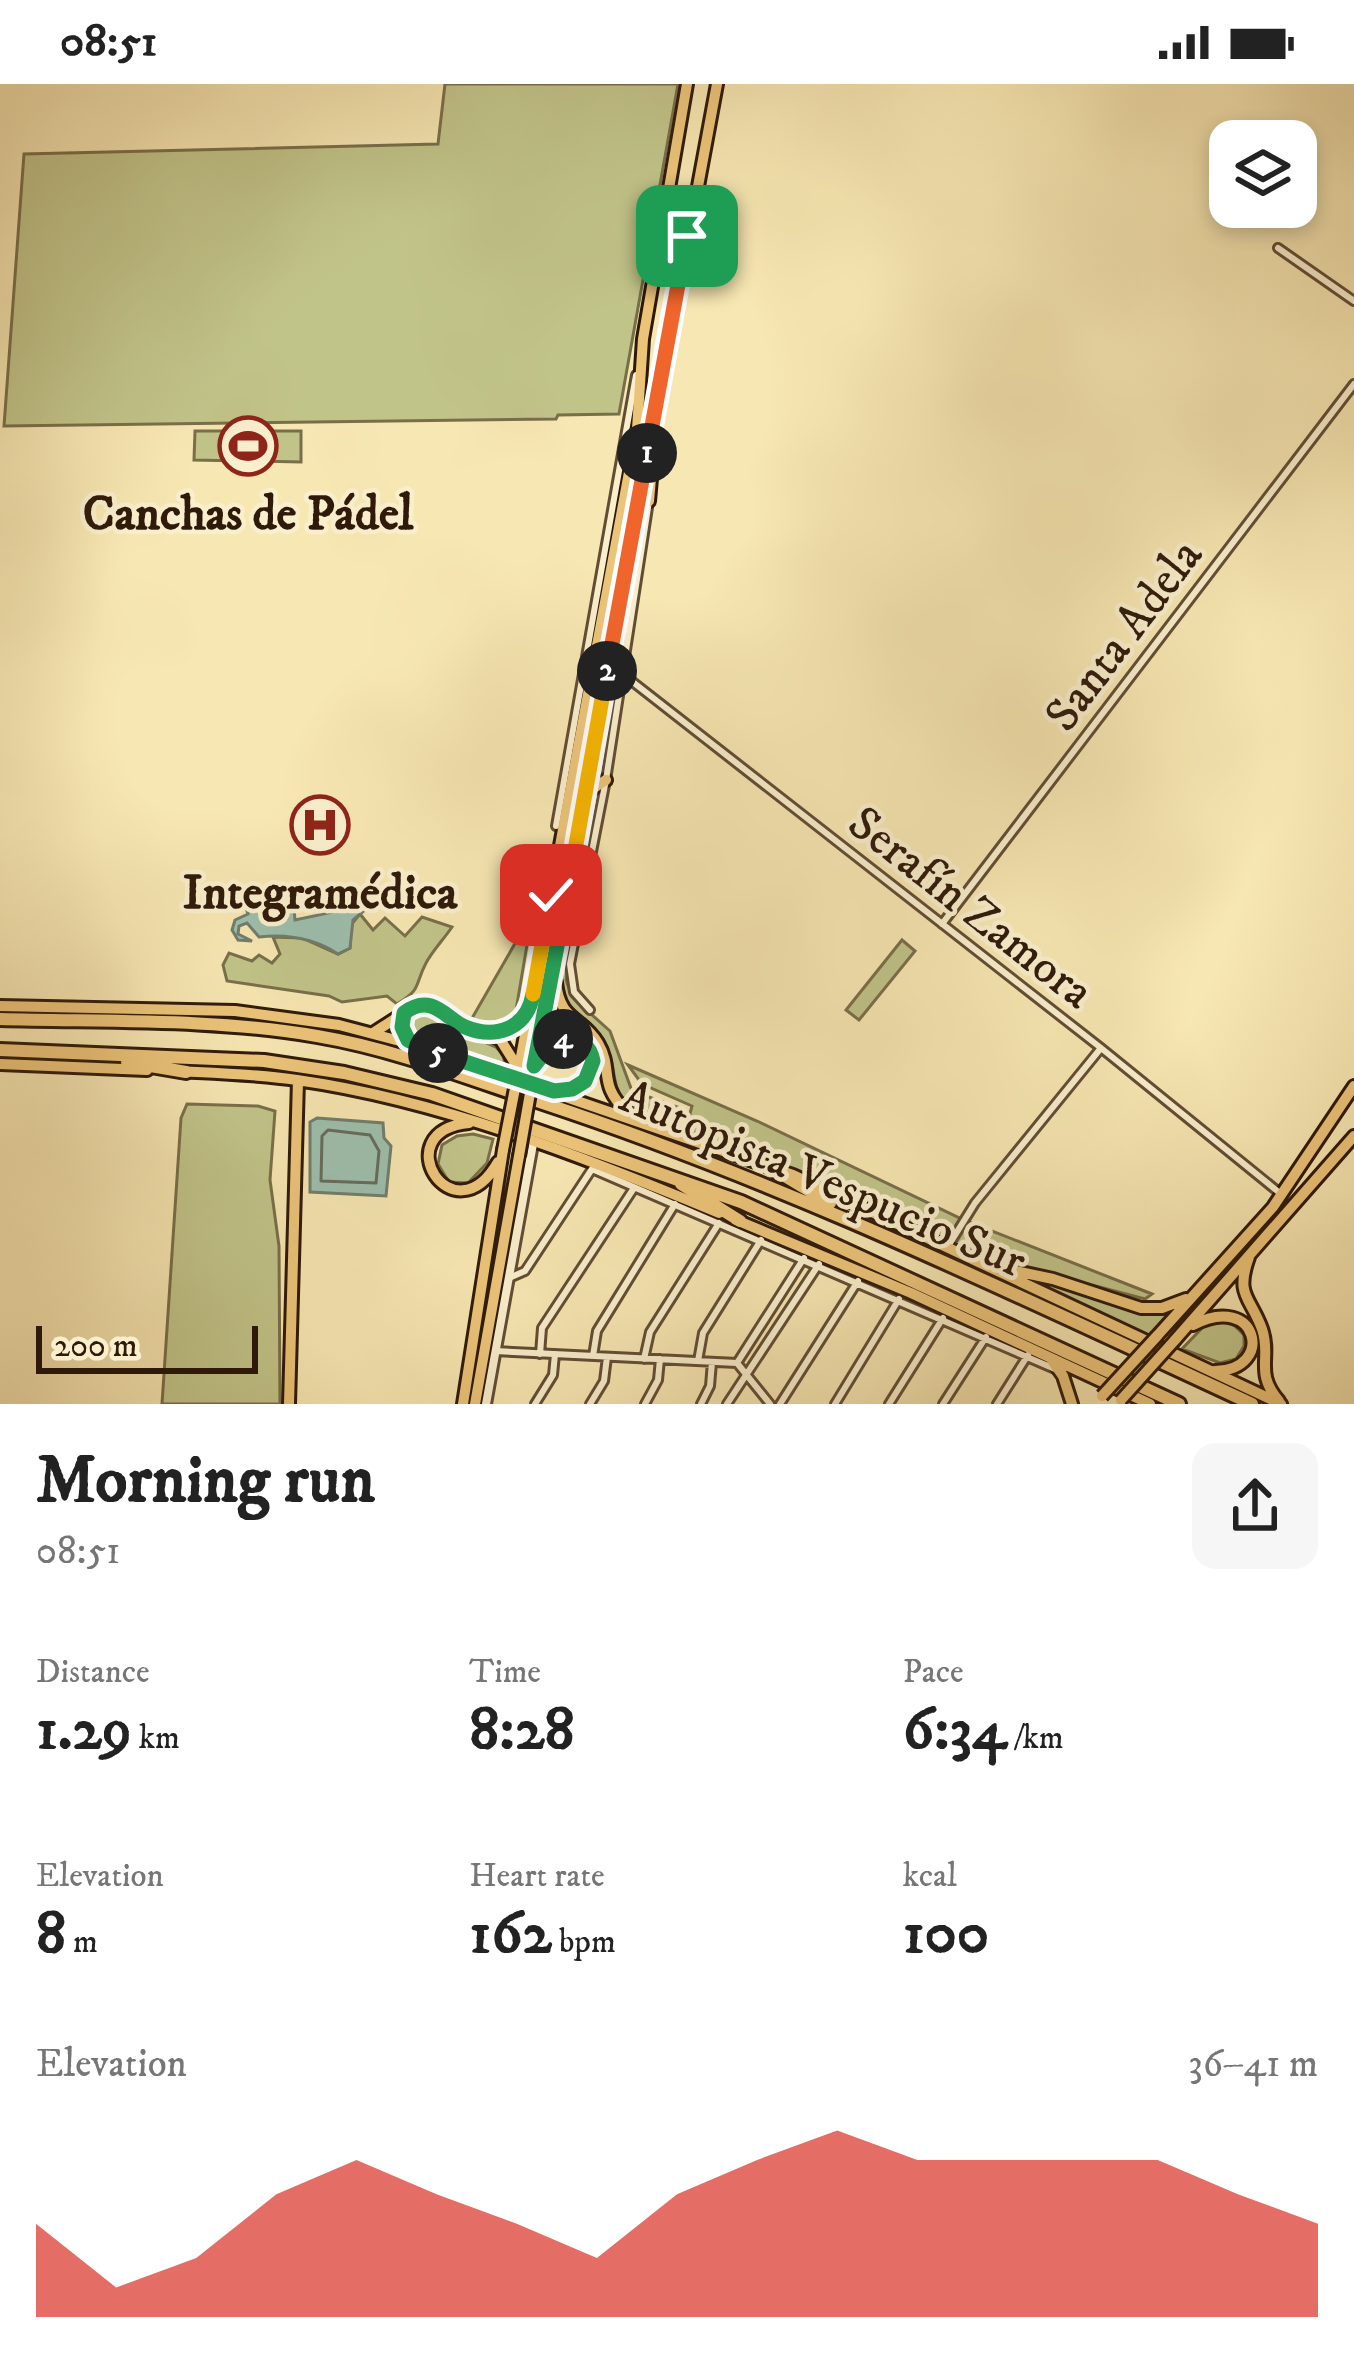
<!DOCTYPE html>
<meta charset="utf-8">
<style>
:root{--surface:#fff;--page:#f6f6f6;--text:#222;--muted:#767676;--accent:#d93025}
body{margin:0;font-family:"IM FELL DW Pica",serif;background:var(--page);color:var(--text);height:100vh;display:flex;flex-direction:column;font-size:45px;white-space:nowrap}
*{box-sizing:border-box;margin:0}
p{font-size:39px;color:var(--muted)}
.icon{flex:none;width:66px;height:66px;fill:none;stroke:currentColor;stroke-width:2;stroke-linecap:round;stroke-linejoin:round}
.map{position:relative;height:1320px;overflow:hidden}
.side{display:flex;flex-direction:column;background:var(--surface);flex:1}
.side>*{flex:none}
.controls{position:absolute;left:1209px;top:36px;display:grid;gap:24px}
.controls a{display:grid;place-items:center;width:108px;height:108px;border-radius:24px;background:var(--surface);box-shadow:0 6px 18px #0003;font-size:60px}
.scale{position:absolute;left:36px;bottom:30px;width:222px;box-sizing:border-box;padding-left:12px;border:6px solid #2f1a0a;border-top:0;font-size:33px;line-height:42px;white-space:nowrap;color:#2f1a0a;-webkit-text-stroke:9px #faefcd;paint-order:stroke}
.pin{position:absolute;display:grid;place-items:center;width:102px;height:102px;color:#fff;margin:-51px;border-radius:24px;box-shadow:0 6px 18px #0006}
.km{position:absolute;width:60px;height:60px;margin:-30px;border-radius:50%;background:#222;color:#fff;font-size:33px;line-height:60px;text-align:center}
.round{display:grid;place-items:center;flex:none;width:126px;height:126px;border-radius:24px;background:var(--page)}
.overview{display:flex;align-items:center;justify-content:space-between;height:204px;padding:0 36px}
h1{font-size:66px;font-weight:700;line-height:90px}
.stats{display:grid;grid-template-columns:repeat(3,1fr);gap:18px;height:204px;padding:12px 36px}
.stats div{display:grid;align-content:center}
.stats b{font-size:60px;font-weight:700}
.stats small{font-size:33px;font-weight:400}
.stats p{font-size:33px}
.chart{height:336px;padding:24px 36px}
.chart p{display:flex;justify-content:space-between}
.chart svg{width:100%;height:216px;margin-top:12px;fill:var(--accent);opacity:.7}
.status{display:flex;justify-content:space-between;align-items:center;height:84px;padding:0 60px;background:var(--surface);direction:ltr}
.status svg{height:33px;fill:currentColor}
.map>svg:first-child{display:block}
.green{fill:#c1c489;stroke:#786f4a;stroke-width:3}
.water{fill:#9dbfae;stroke:#717d6c;stroke-width:3}
.lines{fill:none;stroke-linecap:round;stroke-linejoin:round}
.shore{stroke:#666c5c;stroke-width:3}
.minor-casing{stroke:#614d34;stroke-width:12}
.tertiary-casing{stroke:#614d34;stroke-width:14}
.primary-casing{stroke:#2f1a0a;stroke-width:16}
.motorway-casing{stroke:#2f1a0a;stroke-width:18}
.minor{stroke:#faefcd;stroke-width:6}
.tertiary{stroke:#faefcd;stroke-width:8}
.primary{stroke:#ecc479;stroke-width:10}
.motorway{stroke:#ecc479;stroke-width:12}
.primary-bridge-casing{stroke:#2f1a0a;stroke-width:16;stroke-linecap:butt}
.primary-bridge{stroke:#ecc479;stroke-width:10}
.split-1-casing{stroke:#fff;stroke-width:24}
.split-2-casing{stroke:#fff;stroke-width:24}
.split-3-casing{stroke:#fff;stroke-width:24}
.split-4-casing{stroke:#fff;stroke-width:24}
.split-5-casing{stroke:#fff;stroke-width:24}
.split-6-casing{stroke:#fff;stroke-width:24}
.split-7-casing{stroke:#fff;stroke-width:24}
.split-1{stroke:#f0652b;stroke-width:15}
.split-2{stroke:#f0652b;stroke-width:15}
.split-3{stroke:#f5b400;stroke-width:15}
.split-4{stroke:#22a559;stroke-width:15}
.split-5{stroke:#22a559;stroke-width:15}
.split-6{stroke:#22a559;stroke-width:15}
.split-7{stroke:#f5b400;stroke-width:15}
.labels{text-anchor:middle;stroke-width:9;stroke-linejoin:round;paint-order:stroke}
.poi-label{font-size:48px;font-weight:bold;fill:#2f1a0a;stroke:#faefcd}
.street-label{font-size:48px;fill:#2f1a0a;stroke:#faefcd}
</style>
<div class="status"><b>08:51</b><svg viewBox="0 0 49 12"><path d="M0 12V9h3v3zM5 12V6h3v6zM10 12V3h3v9zM15 12V0h3v12zM26 1h20v11H26zM47 4h2v5h-2z"/></svg></div>
<div class="map">
<svg width="1354" height="1320" viewBox="0 0 1354 1320">
<rect width="100%" height="100%" fill="#f7e7b2"/>
<filter id="stains"><feTurbulence type="fractalNoise" baseFrequency=".00167" numOctaves="4"/><feColorMatrix values="0 0 0 0 .2 0 0 0 0 .09 0 0 0 0 .02 0 0 0 .5 -.17"/></filter>
<radialGradient id="worn" r=".72"><stop offset=".6" stop-color="#630" stop-opacity="0"/><stop offset="1" stop-color="#630" stop-opacity=".3"/></radialGradient>
<!-- green -->
<path class="green" d="M445,0H678L619,330L558,331L556,335L4,342L24,70L438,60Z
M195,347H301V378L194,376Z
M360,830L373,846L385,834L405,852L422,833L452,843C444,855 433,866 426,879C414,902 422,905 397,920L387,912L342,918L329,912L227,897L223,881L229,869L252,877L259,871L272,879L280,870L273,853L302,854L338,870L350,864V842Z
M571,846L566,896L572,913L610,947L632,1007L677,1023L674,1038L626,1020C609,998 617,979 605,959C598,947 588,943 578,934C551,911 564,875 571,846Z
M521,849L528,855L515,932L493,945L471,936Z
M902,856L915,867L859,936L846,926Z
M427,927L450,943L496,963L504,972V983L417,955L409,937Z
M628,981L757,1037L964,1136L1152,1210L1145,1215L986,1173L686,1045L692,1022L642,1000Z
M187,1020L258,1022L275,1027L270,1096L279,1162L280,1320H162L181,1034Z
M473,1050L493,1055L487,1079L468,1099L449,1098L438,1080L442,1061L457,1052Z
M1047,1199L1134,1225L1172,1226L1148,1252L1048,1204Z
M1223,1237L1234,1241L1244,1251V1262L1236,1275L1220,1279L1182,1265L1206,1240Z"/>
<!-- water -->
<path class="water" d="M253,810L258,813L255,820L266,827L270,820L275,822V830L287,834L290,824H294L295,836L338,827L334,817L340,814L345,823L365,810L373,819L353,836L350,864L338,870C315,855 287,850 259,853L247,839L239,842L238,850L252,857L238,856L232,846L235,836L248,830L245,820L241,819Z
M317,1034L383,1039L384,1054L391,1062L386,1112L310,1108V1038Z"/>
<g class="lines">
<!-- shore -->
<path class="shore" d="M328,1046L370,1051L379,1067L376,1099L321,1097L322,1052Z"/>
<!-- minor casing -->
<g class="minor-casing">
<path id="minor" d="M1278,164L1354,217
M620,588L1101,964L1281,1110
M556,742L636,291
M942,840L1354,300
M590,926L574,908L570,880L606,696L649,417
M947,1164L975,1119L1101,964
M509,1194L525,1187L592,1085L1055,1285
M495,1267L737,1279L770,1320
M540,1270L542,1244L634,1104
M593,1272L597,1247L675,1120
M644,1275L650,1248L719,1139
M698,1277L703,1249L761,1156
M737,1279L804,1174
M535,1320L553,1291L555,1270
M590,1320L604,1297L607,1273
M645,1320L658,1296L660,1275
M701,1320L710,1302L712,1278
M727,1320L819,1180
M780,1320L858,1197
M835,1320L899,1215
M889,1320L943,1234
M943,1320L986,1253
M997,1320L1028,1271"/>
</g>
<!-- tertiary casing -->
<g class="tertiary-casing">
<path id="tertiary" d="M486,1320L533,1060"/>
</g>
<!-- primary casing -->
<g class="primary-casing">
<path id="primary" d="M649,417L654,360
M586,709L606,696
M556,898C560,938 581,931 598,959C614,986 597,1000 627,1028
M0,922L235,927L339,941L411,960L793,1091L1281,1320
M373,949L412,924L430,922L460,941L500,955L518,984
M490,949L511,944L528,929
M539,975C582,920 624,996 559,1007
M0,980L147,986
M177,987C217,989 257,990 297,996C439,1016 587,1074 719,1129
M518,989L637,345L643,255L687,0
M533,992L717,0
M469,1039C384,1047 453,1157 498,1078
M736,1136L911,1209L1150,1320
M1249,1173C1235,1212 1250,1212 1262,1245C1272,1274 1254,1288 1279,1317
M1002,1184L1053,1195L1141,1224H1162L1186,1215
M1193,1241C1258,1207 1276,1286 1215,1287
M1157,1252L1273,1123L1354,1002
M1175,1256L1354,1052
M1051,1275L1063,1292L1072,1320
M289,1320L298,996
M463,1320L503,1066
M475,1320L519,1072"/>
</g>
<!-- motorway casing -->
<g class="motorway-casing">
<path id="motorway" d="M0,935C105,938 214,934 317,952C394,965 468,994 543,1019C788,1100 1018,1212 1252,1320
M0,966L264,977L344,989L432,1010L741,1118L1179,1320
M127,978L186,988
M770,1083L830,1119
M681,1100L740,1137"/>
</g>
<!-- minor -->
<use href="#minor" class="minor"/>
<!-- tertiary -->
<use href="#tertiary" class="tertiary"/>
<!-- primary -->
<use href="#primary" class="primary"/>
<!-- motorway -->
<use href="#motorway" class="motorway"/>
<!-- primary-bridge casing -->
<g class="primary-bridge-casing">
<path id="primary-bridge" d="M503,1066L518,989
M519,1072L533,992
M1102,1312L1157,1252
M1121,1316L1175,1256"/>
</g>
<!-- primary-bridge -->
<use href="#primary-bridge" class="primary-bridge"/>
</g>
<g class="lines">
<!-- split-1 casing -->
<g class="split-1-casing">
<path id="split-1" d="M647,369L687,152"/>
</g>
<!-- split-2 casing -->
<g class="split-2-casing">
<path id="split-2" d="M607,587L647,369"/>
</g>
<!-- split-3 casing -->
<g class="split-3-casing">
<path id="split-3" d="M568,805L607,587"/>
</g>
<!-- split-4 casing -->
<g class="split-4-casing">
<path id="split-4" d="M563,955L548,964L534,982L568,805"/>
</g>
<!-- split-5 casing -->
<g class="split-5-casing">
<path id="split-5" d="M438,969L554,1007L572,1005L585,997L593,977C590,961 579,952 563,955"/>
</g>
<!-- split-6 casing -->
<g class="split-6-casing">
<path id="split-6" d="M438,969L408,956L402,943L404,929C412,923 421,919 431,922C444,926 453,938 465,943C497,956 527,944 533,910"/>
</g>
<!-- split-7 casing -->
<g class="split-7-casing">
<path id="split-7" d="M533,910L551,811"/>
</g>
<!-- split-1 -->
<use href="#split-1" class="split-1"/>
<!-- split-2 -->
<use href="#split-2" class="split-2"/>
<!-- split-3 -->
<use href="#split-3" class="split-3"/>
<!-- split-4 -->
<use href="#split-4" class="split-4"/>
<!-- split-5 -->
<use href="#split-5" class="split-5"/>
<!-- split-6 -->
<use href="#split-6" class="split-6"/>
<!-- split-7 -->
<use href="#split-7" class="split-7"/>
</g>
<!-- icons -->
<defs>
<g id="stadium-ring" transform="scale(3)"><circle r="9.5" fill="#faefcd" stroke="#8f2418" stroke-width="1.5"/><path d="M0-5a6.5 5 0 1 0 0 10a6.5 5 0 1 0 0-10ZM-3.5-1.8h7v3.6h-7Z" fill="#8f2418"/></g>
<g id="hospital-ring" transform="scale(3)"><circle r="9.5" fill="#faefcd" stroke="#8f2418" stroke-width="1.5"/><path d="M-5-5h3v3.5h4V-5h3V5h-3V1.5h-4V5h-3Z" fill="#8f2418"/></g>
</defs>
<g fill-rule="evenodd">
<use href="#stadium-ring" x="248" y="362"/>
<use href="#hospital-ring" x="320" y="741"/>
</g>
<g class="labels">
<!-- poi labels -->
<g class="poi-label">
<text x="248" y="445">Canchas de Pádel</text>
<text x="320" y="824">Integramédica</text>
</g>
<!-- street labels -->
<g class="street-label">
<text transform="translate(1122 550) rotate(-53)" y="17">Santa Adela</text>
<text transform="translate(972 822) rotate(38)" y="17">Serafín Zamora</text>
<text transform="translate(824 1093) rotate(23)" y="17">Autopista Vespucio Sur</text>
</g>
</g>
<rect width="100%" height="100%" filter="url(#stains)"/>
<rect width="100%" height="100%" fill="url(#worn)"/>
</svg>
<div class="controls">
<a><svg class="icon" aria-label="layers" viewBox="0 0 24 24"><path d="M12 4l9 5-9 5-9-5zM3 14l9 5 9-5"/></svg></a>
</div>
<div class="scale">200 m</div>
<div class="pin" style="left:687px;top:152px;background:#1e9e55"><svg class="icon" aria-label="arrive" viewBox="0 0 24 24"><path d="M6 21V4h12l-3 4 3 4H6"/></svg></div>
<div class="pin" style="left:551px;top:811px;background:#d93025"><svg class="icon" aria-label="check" viewBox="0 0 24 24"><path d="M5 12l5 5 9-10"/></svg></div>
<b class="km" style="left:647px;top:369px">1</b>
<b class="km" style="left:607px;top:587px">2</b>
<b class="km" style="left:563px;top:955px">4</b>
<b class="km" style="left:438px;top:969px">5</b>
</div>
<section class="side">
<div class="overview"><div><h1>Morning run</h1><p>08:51</p></div><a class="round"><svg class="icon" aria-label="share" viewBox="0 0 24 24"><path d="M12 15V3M7 8l5-5 5 5M5 13v7h14v-7"/></svg></a></div>
<div class="stats">
<div><p>Distance</p><b>1.29<small> km</small></b></div>
<div><p>Time</p><b>8:28</b></div>
<div><p>Pace</p><b>6:34<small> /km</small></b></div>
</div>
<div class="stats">
<div><p>Elevation</p><b>8<small> m</small></b></div>
<div><p>Heart rate</p><b>162<small> bpm</small></b></div>
<div><p>kcal</p><b>100</b></div>
</div>
<div class="chart"><p><span>Elevation</span>36–41 m</p>
<svg viewBox="0 0 160 44" preserveAspectRatio="none"><path d="M0 44V25L10 38L20 32L30 19L40 12L50 19L60 25L70 32L80 19L90 12L100 6L110 12L120 12L130 12L140 12L150 19L160 25V44z"/></svg>
</div>
</section>
